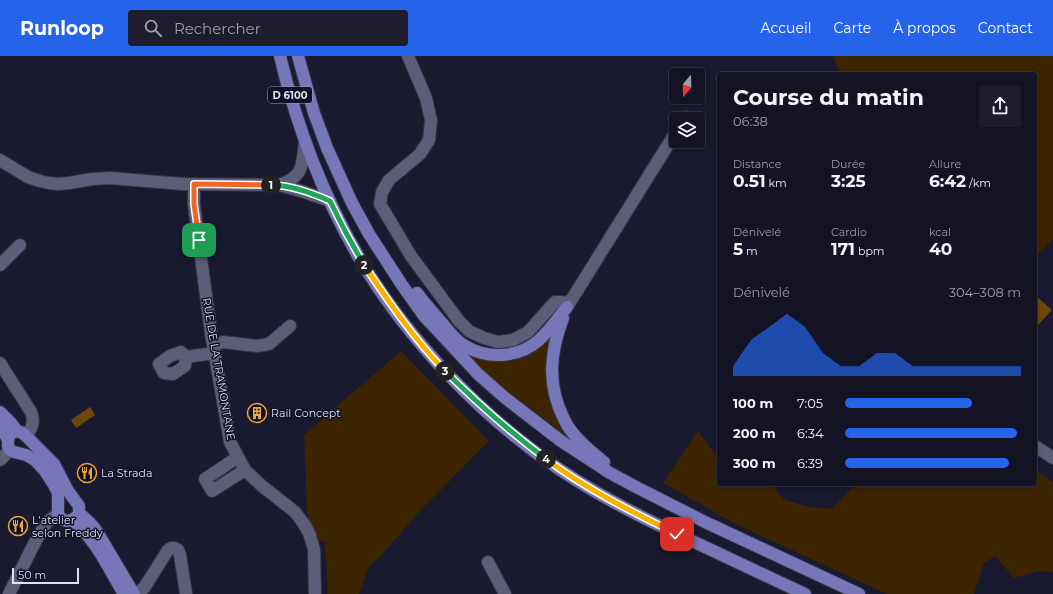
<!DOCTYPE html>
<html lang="fr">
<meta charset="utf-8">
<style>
:root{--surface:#131324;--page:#1c1c2c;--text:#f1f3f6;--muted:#9d9ea6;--line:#323241;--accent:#2563eb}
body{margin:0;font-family:Montserrat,sans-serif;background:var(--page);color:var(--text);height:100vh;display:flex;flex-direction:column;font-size:15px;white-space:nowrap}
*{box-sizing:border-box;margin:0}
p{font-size:13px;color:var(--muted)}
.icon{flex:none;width:22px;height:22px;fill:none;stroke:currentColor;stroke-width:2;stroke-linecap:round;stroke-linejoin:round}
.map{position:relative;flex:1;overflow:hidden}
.side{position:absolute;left:717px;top:16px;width:320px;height:414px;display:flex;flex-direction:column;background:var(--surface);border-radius:4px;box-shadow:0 2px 6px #0003,0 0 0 1px var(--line)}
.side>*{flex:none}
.needle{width:26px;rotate:199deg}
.fabs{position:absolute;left:669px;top:12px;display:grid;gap:8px}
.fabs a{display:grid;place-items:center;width:36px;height:36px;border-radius:4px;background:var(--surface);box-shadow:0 2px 6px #0003,0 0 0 1px var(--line);font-size:20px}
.scale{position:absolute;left:12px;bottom:10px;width:67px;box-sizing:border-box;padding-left:4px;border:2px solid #dfe0f0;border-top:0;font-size:11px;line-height:14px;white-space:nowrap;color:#dfe0f0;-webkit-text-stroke:3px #101026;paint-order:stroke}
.pin{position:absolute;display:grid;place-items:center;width:34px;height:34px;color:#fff;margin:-17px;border-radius:8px;box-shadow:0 2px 6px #0006}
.km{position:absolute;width:20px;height:20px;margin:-10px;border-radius:50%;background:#222;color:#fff;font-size:11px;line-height:20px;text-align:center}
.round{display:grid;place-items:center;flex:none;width:42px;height:42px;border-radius:4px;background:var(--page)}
.head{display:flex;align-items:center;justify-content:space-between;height:68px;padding:0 16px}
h1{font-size:22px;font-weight:700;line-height:30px}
.stats{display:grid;grid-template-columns:repeat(3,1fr);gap:6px;height:68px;padding:4px 16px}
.stats div{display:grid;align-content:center}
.stats b{font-size:17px;font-weight:700}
.stats small{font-size:11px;font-weight:400}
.stats p{font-size:11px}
.chart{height:112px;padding:8px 16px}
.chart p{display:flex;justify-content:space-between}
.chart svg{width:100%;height:72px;margin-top:4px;fill:var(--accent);opacity:.7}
ul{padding:0 16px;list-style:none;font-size:13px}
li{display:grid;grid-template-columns:64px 48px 1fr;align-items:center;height:30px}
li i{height:10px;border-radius:5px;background:var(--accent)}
header{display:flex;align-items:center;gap:24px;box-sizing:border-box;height:56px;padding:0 20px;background:var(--accent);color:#fff}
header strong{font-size:19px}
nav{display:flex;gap:22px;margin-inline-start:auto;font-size:14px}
.search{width:280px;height:36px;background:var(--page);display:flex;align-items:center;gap:10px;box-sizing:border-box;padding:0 14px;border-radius:4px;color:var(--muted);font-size:15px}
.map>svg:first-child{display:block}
.green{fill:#3d2400}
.water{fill:#6e480a}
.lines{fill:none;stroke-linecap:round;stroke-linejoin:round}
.minor-casing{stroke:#353447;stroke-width:14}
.major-casing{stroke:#353447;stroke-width:14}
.minor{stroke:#5c5d79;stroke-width:12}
.major{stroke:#7676b9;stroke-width:12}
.split-1-casing{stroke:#fff;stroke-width:8}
.split-2-casing{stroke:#fff;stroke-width:8}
.split-3-casing{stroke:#fff;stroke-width:8}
.split-4-casing{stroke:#fff;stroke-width:8}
.split-5-casing{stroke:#fff;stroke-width:8}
.split-1{stroke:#f0652b;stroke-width:5}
.split-2{stroke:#22a559;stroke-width:5}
.split-3{stroke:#f5b400;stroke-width:5}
.split-4{stroke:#22a559;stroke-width:5}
.split-5{stroke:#f5b400;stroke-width:5}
.labels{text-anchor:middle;stroke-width:3;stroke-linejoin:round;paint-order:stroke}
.shield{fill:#101026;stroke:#a1a2b3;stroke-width:1}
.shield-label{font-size:10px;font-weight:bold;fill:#dfe0f0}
.street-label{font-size:11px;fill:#dfe0f0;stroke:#101026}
.poi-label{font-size:11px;fill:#dfe0f0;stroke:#101026;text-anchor:start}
</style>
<header>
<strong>Runloop</strong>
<div class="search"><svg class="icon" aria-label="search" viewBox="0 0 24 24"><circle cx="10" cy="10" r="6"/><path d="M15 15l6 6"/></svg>Rechercher</div>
<nav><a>Accueil</a><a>Carte</a><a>À propos</a><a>Contact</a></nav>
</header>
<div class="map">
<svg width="1053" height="538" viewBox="0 0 1053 538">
<rect width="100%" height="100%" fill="#191930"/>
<!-- green -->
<path class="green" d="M833,0H1053V184H1052L1035,201V18H840Z
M551,278L549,291L547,320L573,384L566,381L509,338L491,322L464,296L499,304Z
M401,295L489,385L417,458L380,501L369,510L359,538H328L325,486L317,485L307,457L304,379Z
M698,375L719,404V428H771L783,443L809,451L832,453L841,443L857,428H1035V413L1053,426V516L1038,515L1014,522L995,500L984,507L974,538H887L735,468L663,427Z"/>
<!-- water -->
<path class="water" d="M1035,239L1052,254L1035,272Z
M90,351L95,359L76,372L71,364Z"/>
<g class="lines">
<!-- minor casing -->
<g class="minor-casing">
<path id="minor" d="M408,0L426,42L431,64L429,84L420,98L389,124L382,136L380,148L411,200L459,265L469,275L484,282L498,286L513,284L528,276L555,246H563L567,251L676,76
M684,63L686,61
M0,104L28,121L40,125L49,127L58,128L69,127L92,123L110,122L183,128L279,129L301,135L330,145
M194,128V149L211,277L230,386L245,414L262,430L295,456L304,468L309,477L310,480L314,493L315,538
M279,129C304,121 302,109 305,86
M0,209L20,189
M213,289L223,286L257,290L269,288L290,270
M186,301L185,310L173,318L164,317L159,308L170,300L181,296L186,301L214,297
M0,307L31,356C35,366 32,372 26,380
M1035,390L1053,402
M238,401L205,423L212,435L245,414
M0,404L10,394
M488,506L505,538
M9,538L34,488L42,474L47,466L58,458
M136,538L144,532L168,494L171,492H175L178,494L180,499L186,538"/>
</g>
<!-- major casing -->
<g class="major-casing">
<path id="major" d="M280,0C297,72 324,142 361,205C409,285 482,361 559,413C605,444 655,468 705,491C739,507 772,523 805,538
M298,0L314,57L327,92L352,147L369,178L402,229L424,260L478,318L504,341L561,385L610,417L636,431L707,467L859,538
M417,237C424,247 433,256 441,266C449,275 456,286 467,291C490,304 520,301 539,284C550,274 558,262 567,251
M563,262C550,296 547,328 563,361C565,364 566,368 569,372C578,385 591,396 604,406
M0,356L11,367L17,375
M0,369L8,384
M17,375L21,376L26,380L54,408L68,435L79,450V457L76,461L72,464L67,465L63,464L60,461L58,458V437L54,429L45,415L35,404L26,399L14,396L10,394L8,390V384L10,378Z
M79,457L90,467L96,474L134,538
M72,464C95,482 109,513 124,538"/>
</g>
<!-- minor -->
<use href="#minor" class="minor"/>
<!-- major -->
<use href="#major" class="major"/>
</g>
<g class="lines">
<!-- split-1 casing -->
<g class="split-1-casing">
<path id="split-1" d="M199,184L194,148V128L271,129"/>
</g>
<!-- split-2 casing -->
<g class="split-2-casing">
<path id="split-2" d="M271,129C291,129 312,137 330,145L345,175L364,209"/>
</g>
<!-- split-3 casing -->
<g class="split-3-casing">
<path id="split-3" d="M364,209C389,246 414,283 445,315"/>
</g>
<!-- split-4 casing -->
<g class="split-4-casing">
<path id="split-4" d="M445,315C477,347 510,376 546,403"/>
</g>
<!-- split-5 casing -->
<g class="split-5-casing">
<path id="split-5" d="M546,403C586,433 632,456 677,478"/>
</g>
<!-- split-1 -->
<use href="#split-1" class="split-1"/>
<!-- split-2 -->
<use href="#split-2" class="split-2"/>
<!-- split-3 -->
<use href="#split-3" class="split-3"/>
<!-- split-4 -->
<use href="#split-4" class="split-4"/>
<!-- split-5 -->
<use href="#split-5" class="split-5"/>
</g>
<!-- icons -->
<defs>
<g id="building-ring" transform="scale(1)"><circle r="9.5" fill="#101026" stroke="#efa73e" stroke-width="1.5"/><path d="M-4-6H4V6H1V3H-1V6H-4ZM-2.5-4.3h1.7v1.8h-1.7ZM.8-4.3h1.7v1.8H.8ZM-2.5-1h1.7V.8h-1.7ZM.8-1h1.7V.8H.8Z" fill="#efa73e"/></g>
<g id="restaurant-ring" transform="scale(1)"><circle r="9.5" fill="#101026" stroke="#efa73e" stroke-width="1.5"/><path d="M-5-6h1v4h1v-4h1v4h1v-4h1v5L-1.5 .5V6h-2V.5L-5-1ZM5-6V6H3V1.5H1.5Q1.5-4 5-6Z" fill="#efa73e"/></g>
</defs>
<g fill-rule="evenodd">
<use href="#building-ring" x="257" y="357"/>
<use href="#restaurant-ring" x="87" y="417"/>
<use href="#restaurant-ring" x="18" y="470"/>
</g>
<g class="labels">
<!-- shield labels -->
<rect class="shield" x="268" y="31" width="44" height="16" rx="3"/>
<g class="shield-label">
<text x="290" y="43">D 6100</text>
</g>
<!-- street labels -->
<g class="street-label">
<text transform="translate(219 313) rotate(80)" y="4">RUE DE LA TRAMONTANE</text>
</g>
<!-- poi labels -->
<g class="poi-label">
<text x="271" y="361">Rail Concept</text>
<text x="101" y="421">La Strada</text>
<text x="32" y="468">L'atelier<tspan x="32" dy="13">selon Freddy</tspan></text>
</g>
</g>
</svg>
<div class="fabs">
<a><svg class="needle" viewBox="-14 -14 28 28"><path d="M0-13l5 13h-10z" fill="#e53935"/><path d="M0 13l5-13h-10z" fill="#9d9ea6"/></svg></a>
<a><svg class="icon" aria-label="layers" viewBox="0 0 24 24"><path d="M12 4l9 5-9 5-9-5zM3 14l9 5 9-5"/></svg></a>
</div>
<div class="scale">50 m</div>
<div class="pin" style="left:199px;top:184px;background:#1e9e55"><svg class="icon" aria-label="arrive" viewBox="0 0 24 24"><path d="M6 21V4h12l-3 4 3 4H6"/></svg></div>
<div class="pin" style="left:677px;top:478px;background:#d93025"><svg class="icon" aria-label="check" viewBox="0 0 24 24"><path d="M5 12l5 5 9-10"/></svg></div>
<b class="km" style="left:271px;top:129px">1</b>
<b class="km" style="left:364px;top:209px">2</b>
<b class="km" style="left:445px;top:315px">3</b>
<b class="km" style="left:546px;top:403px">4</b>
<section class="side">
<div class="head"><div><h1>Course du matin</h1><p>06:38</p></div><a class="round"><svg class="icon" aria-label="share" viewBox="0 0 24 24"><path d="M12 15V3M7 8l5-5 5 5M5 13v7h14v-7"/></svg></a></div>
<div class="stats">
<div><p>Distance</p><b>0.51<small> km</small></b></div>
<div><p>Durée</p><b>3:25</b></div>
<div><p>Allure</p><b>6:42<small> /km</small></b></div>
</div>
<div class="stats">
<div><p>Dénivelé</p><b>5<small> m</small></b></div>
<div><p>Cardio</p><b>171<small> bpm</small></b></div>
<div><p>kcal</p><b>40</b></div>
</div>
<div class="chart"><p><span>Dénivelé</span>304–308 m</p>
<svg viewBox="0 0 160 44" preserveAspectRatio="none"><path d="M0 44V38L10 22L20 14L30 6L40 14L50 30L60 38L70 38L80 30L90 30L100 38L110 38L120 38L130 38L140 38L150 38L160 38V44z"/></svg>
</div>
<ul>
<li><b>100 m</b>7:05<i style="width:72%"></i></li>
<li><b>200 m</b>6:34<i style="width:98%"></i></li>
<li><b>300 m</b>6:39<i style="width:93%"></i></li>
</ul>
</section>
</div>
